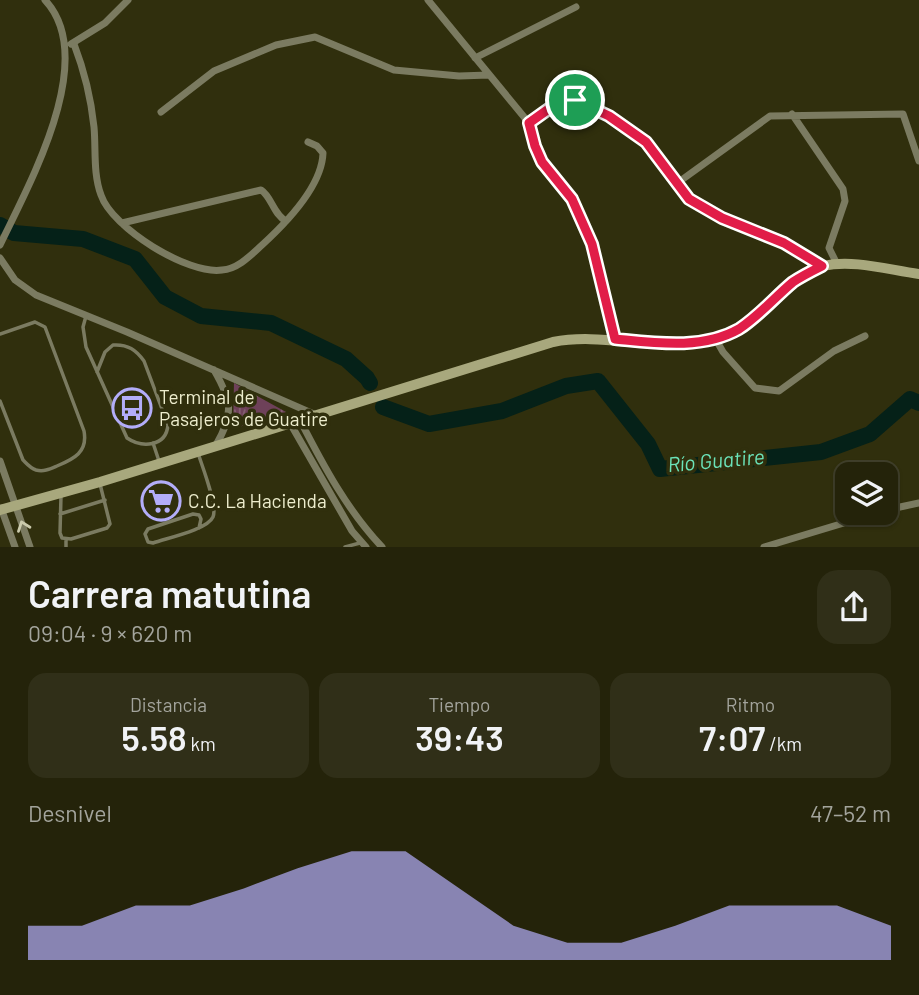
<!DOCTYPE html>
<html lang="es">
<meta charset="utf-8">
<style>
:root{--surface:#24230a;--page:#302f18;--text:#f1f3f6;--muted:#a3a49c;--line:#41402b;--accent:#b3adf9}
body{margin:0;font-family:Barlow,sans-serif;background:var(--page);color:var(--text);height:100vh;display:flex;flex-direction:column;font-size:26px;white-space:nowrap}
*{box-sizing:border-box;margin:0}
p{font-size:23px;color:var(--muted)}
.icon{flex:none;width:38px;height:38px;fill:none;stroke:currentColor;stroke-width:2;stroke-linecap:round;stroke-linejoin:round}
.map{position:relative;height:547px;overflow:hidden}
.side{display:flex;flex-direction:column;background:var(--surface);flex:1}
.side>*{flex:none}
.buttons{position:absolute;left:835px;top:462px;display:grid;gap:14px}
.buttons a{display:grid;place-items:center;width:63px;height:63px;border-radius:14px;background:var(--surface);box-shadow:0 2px 5px #0004,0 0 0 2px var(--line);font-size:35px}
.pin{position:absolute;display:grid;place-items:center;width:60px;height:60px;color:#fff;margin:-30px;border:4px solid #fff;border-radius:50%;box-shadow:0 2px 7px #0007}
.round{display:grid;place-items:center;flex:none;width:74px;height:74px;border-radius:21px;background:var(--page)}
.overview{display:flex;align-items:center;justify-content:space-between;height:119px;padding:0 28px}
h1{font-size:38px;font-weight:600;line-height:52px}
.figures{display:grid;grid-template-columns:repeat(3,1fr);gap:10px;height:119px;padding:7px 28px}
.figures div{display:grid;align-content:center;border-radius:18px;background:var(--page);text-align:center}
.figures b{font-size:35px;font-weight:600}
.figures small{font-size:19px;font-weight:400}
.figures p{font-size:19px}
.chart{height:196px;padding:14px 28px}
.chart p{display:flex;justify-content:space-between}
.chart svg{width:100%;height:126px;margin-top:7px;fill:var(--accent);opacity:.7}
.map>svg:first-child{display:block}
.park{fill:url(#park-tufts)}
.lines{fill:none;stroke-linecap:round;stroke-linejoin:round}
.river{stroke:#052118;stroke-width:16}
.lane{stroke:#7b7b61;stroke-width:3.5}
.street{stroke:#7b7b61;stroke-width:7}
.secondary{stroke:#a8a87d;stroke-width:10}
.oneway{stroke:#cbcbad}
.route-casing{stroke:#fff;stroke-width:14}
.route{stroke:#e11d48;stroke-width:9}
.labels{text-anchor:middle;stroke-width:7;stroke-linejoin:round;paint-order:stroke}
.poi-label{font-size:19px;fill:#ededcd;stroke:#302f0d;text-anchor:start}
.water-label{font-size:21px;font-style:italic;fill:#6be3b9;stroke:#302f0d}
</style>
<div class="map">
<svg width="919" height="547" viewBox="0 0 919 547">
<defs>
<pattern id="park-tufts" width="24" height="20" patternUnits="userSpaceOnUse" patternTransform="scale(1.75)"><rect width="24" height="20" fill="#6e4159"/><path d="M3 7l-1-3M5 7V3M7 7l1-3M15 17l-1-3M17 17v-4M19 17l1-3" fill="none" stroke="#835d70"/></pattern>
</defs>
<rect width="100%" height="100%" fill="#302f0d"/>
<!-- park -->
<path class="park" d="M234,383L286,412L233,429Z"/>
<g class="lines">
<!-- river -->
<path class="river" d="M0,225L14,233L83,239L135,259L165,297L201,316L271,323L346,359L367,378L370,383
M383,407L429,424L502,411L566,386L598,381L648,444L660,469L821,452L870,434L910,399L919,403"/>
<!-- lane -->
<path class="lane" d="M86,316L83,327L86,347L127,438C142,448 166,447 168,425L144,361C136,350 128,344 113,345L105,352L97,372
M0,334L35,322L45,327L84,431C88,452 74,459 57,466C50,469 44,472 36,470C30,468 27,464 23,460L0,401
M153,443L159,461
M198,453C202,466 218,506 213,517C207,530 167,538 153,543L148,542L145,534L148,529L193,514L199,515L201,519L199,528
M61,496L60,533L62,538L71,539L107,528L110,524L100,484
M60,514L105,500
M66,539V547
M345,547L360,543"/>
<!-- street -->
<path class="street" d="M428,0L529,123L535,146L542,162L572,199L592,244L615,339
M71,44L105,23L128,0
M74,44C84,70 91,98 94,127C96,149 93,174 101,195C112,228 188,275 222,270C238,269 251,255 262,245C285,224 322,186 323,153L317,146L308,142
M475,58L576,7
M161,112L214,71L276,45L315,37L394,70L459,76L489,75
M792,114L843,189L845,201L829,248L837,264
M529,123L557,103L575,100L609,116L646,142L689,199L722,218L784,243L822,266
M676,184L770,116L903,114L919,161
M122,223L261,190C272,197 273,214 286,221
M0,245C28,186 100,59 45,0
M0,258L15,280L36,295L127,332L316,415
M715,338L723,352L755,388L779,391L834,351L865,336
M214,370C232,401 234,414 216,445
M300,420C323,465 347,510 382,547
M290,423L352,531L366,547
M0,461L30,547
M1,508L15,547
M886,510L919,503
M764,547L877,513"/>
<!-- secondary -->
<path class="secondary" d="M0,510L100,482L553,342C603,332 656,352 703,341C715,338 727,335 738,329C768,312 788,274 823,266C853,259 889,270 919,274"/>
</g>
<!-- one-way arrows -->
<defs><path id="oneway-chevron" d="M-2-3.5L2.5 0L-2 3.5" fill="none" stroke-width="1.6" stroke-linecap="round" stroke-linejoin="round" transform="scale(1.75)"/></defs>
<use class="oneway" href="#oneway-chevron" transform="translate(23 526) rotate(-110)"/>
<g class="lines">
<!-- route casing -->
<g class="route-casing">
<path id="route" d="M575,100L609,116L646,142L689,199L722,218L784,243L822,266C812,271 802,276 793,282C775,297 759,316 739,329C702,350 656,343 615,339L592,244L572,199L542,162L535,146L529,123L557,103Z"/>
</g>
<!-- route -->
<use href="#route" class="route"/>
</g>
<!-- icons -->
<defs>
<g id="bus-ring" transform="scale(2.0125)"><circle r="9.5" fill="#302f0d" stroke="#b3adf9" stroke-width="1.5"/><path d="M-5-6H5V4H4V6H2V4H-2V6H-4V4H-5ZM-3.5-4V0h7V-4ZM-3.5 1.2v1.5H-2V1.2ZM2 1.2v1.5H3.5V1.2Z" fill="#b3adf9"/></g>
<g id="supermarket-ring" transform="scale(2.0125)"><circle r="9.5" fill="#302f0d" stroke="#b3adf9" stroke-width="1.5"/><path d="M-6-5.5h2.5l.6 2H6L4.5 2H-2.5L-4.4-4H-6ZM-1.5 3.2a1.3 1.3 0 1 0 .1 0ZM3 3.2a1.3 1.3 0 1 0 .1 0Z" fill="#b3adf9"/></g>
</defs>
<g fill-rule="evenodd">
<use href="#bus-ring" x="132" y="408"/>
<use href="#supermarket-ring" x="161" y="501"/>
</g>
<g class="labels">
<!-- poi labels -->
<g class="poi-label">
<text x="159" y="404">Terminal de<tspan x="159" dy="22">Pasajeros de Guatire</tspan></text>
<text x="188" y="508">C.C. La Hacienda</text>
</g>
<!-- water labels -->
<g class="water-label">
<text transform="translate(716 461) rotate(-5)" y="7">Río Guatire</text>
</g>
</g>
</svg>
<div class="buttons">
<a><svg class="icon" aria-label="layers" viewBox="0 0 24 24"><path d="M12 4l9 5-9 5-9-5zM3 14l9 5 9-5"/></svg></a>
</div>
<div class="pin" style="left:575px;top:100px;background:#1e9e55"><svg class="icon" aria-label="arrive" viewBox="0 0 24 24"><path d="M6 21V4h12l-3 4 3 4H6"/></svg></div>
</div>
<section class="side">
<div class="overview"><div><h1>Carrera matutina</h1><p>09:04 · 9 × 620 m</p></div><a class="round"><svg class="icon" aria-label="share" viewBox="0 0 24 24"><path d="M12 15V3M7 8l5-5 5 5M5 13v7h14v-7"/></svg></a></div>
<div class="figures">
<div><p>Distancia</p><b>5.58<small> km</small></b></div>
<div><p>Tiempo</p><b>39:43</b></div>
<div><p>Ritmo</p><b>7:07<small> /km</small></b></div>
</div>
<div class="chart"><p><span>Desnivel</span>47–52 m</p>
<svg viewBox="0 0 160 44" preserveAspectRatio="none"><path d="M0 44V32L10 32L20 25L30 25L40 19L50 12L60 6L70 6L80 19L90 32L100 38L110 38L120 32L130 25L140 25L150 25L160 32V44z"/></svg>
</div>
</section>
